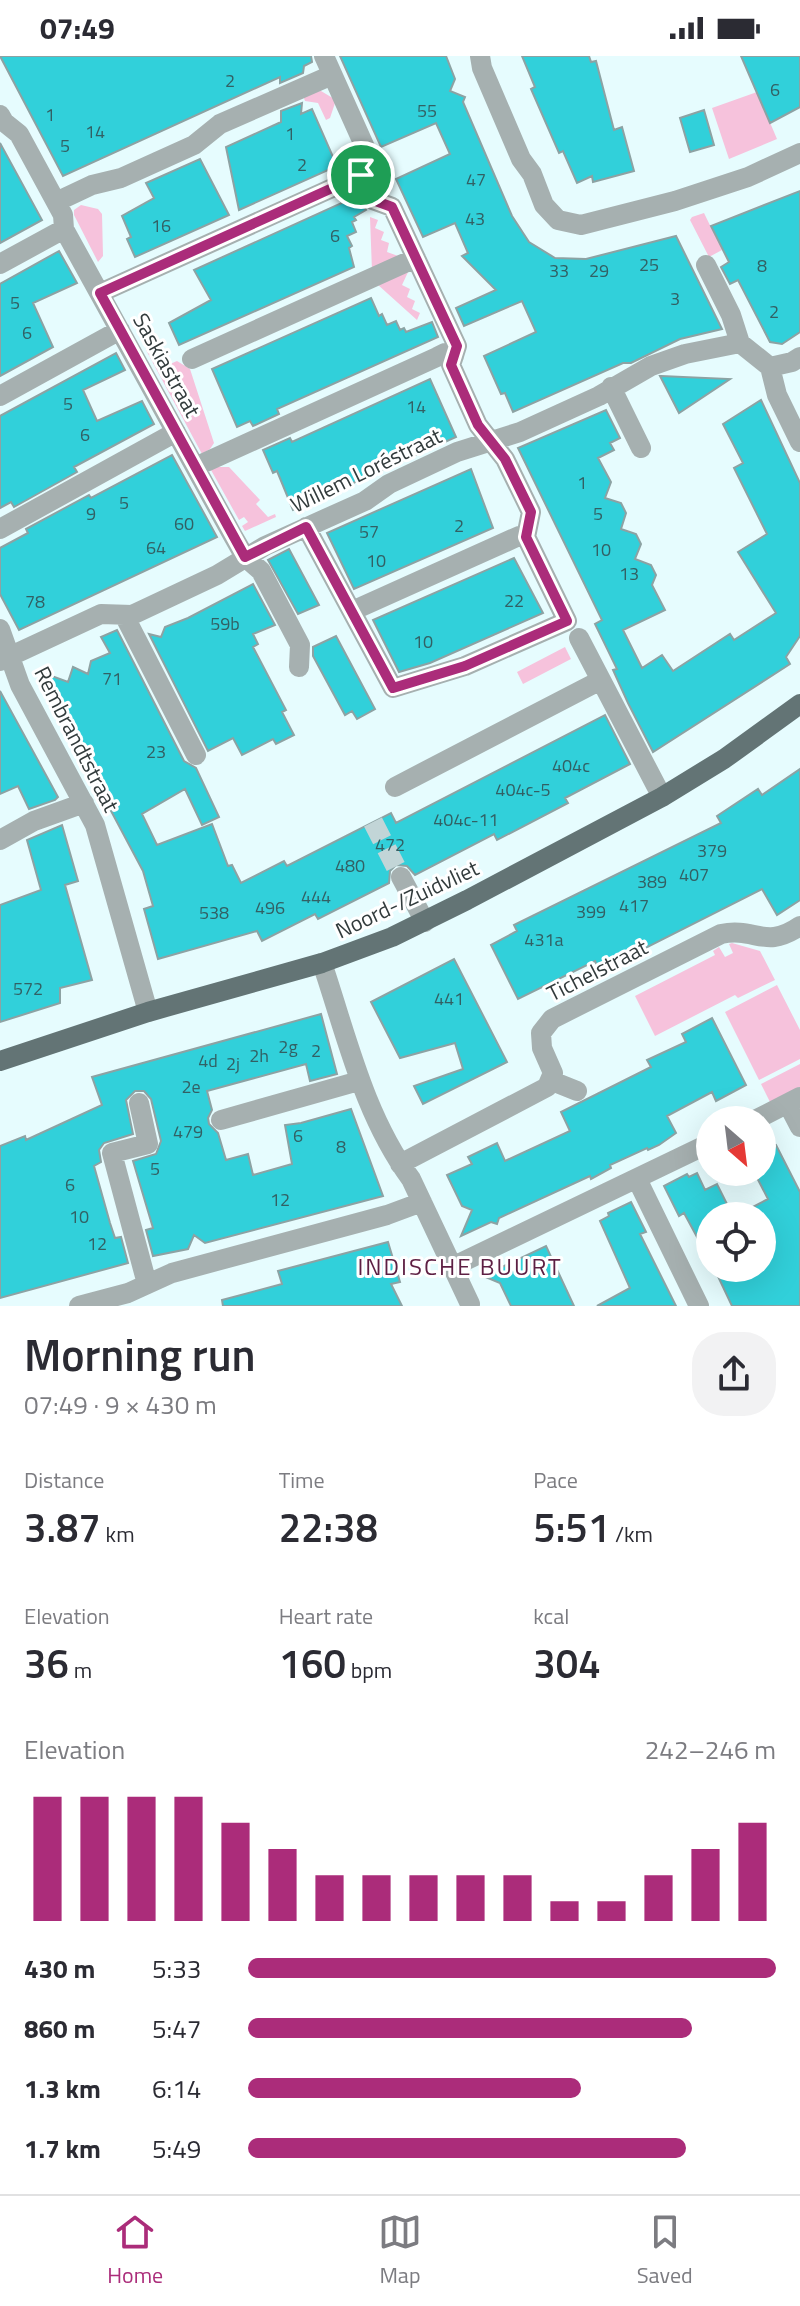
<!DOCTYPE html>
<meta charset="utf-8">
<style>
:root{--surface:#fff;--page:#f2f2f3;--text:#2b2b33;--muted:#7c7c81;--line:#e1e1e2;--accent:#ab2c7a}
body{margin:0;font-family:"Titillium Web",sans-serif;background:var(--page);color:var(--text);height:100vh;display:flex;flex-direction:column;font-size:30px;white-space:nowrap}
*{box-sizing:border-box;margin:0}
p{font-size:26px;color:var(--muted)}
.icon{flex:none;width:44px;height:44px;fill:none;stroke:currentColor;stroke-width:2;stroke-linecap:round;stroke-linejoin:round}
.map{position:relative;height:1250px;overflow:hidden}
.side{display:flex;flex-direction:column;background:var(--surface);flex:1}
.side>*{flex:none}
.needle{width:52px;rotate:152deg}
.buttons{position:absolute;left:696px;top:1050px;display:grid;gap:16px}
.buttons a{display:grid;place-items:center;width:80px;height:80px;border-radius:50%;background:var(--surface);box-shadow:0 8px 32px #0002;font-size:40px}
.pin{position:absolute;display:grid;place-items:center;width:68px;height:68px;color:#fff;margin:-34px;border:4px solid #fff;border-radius:50%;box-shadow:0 2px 8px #0007}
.round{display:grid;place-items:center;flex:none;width:84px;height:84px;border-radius:32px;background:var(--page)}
.overview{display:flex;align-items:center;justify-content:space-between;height:136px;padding:0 24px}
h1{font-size:44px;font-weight:600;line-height:60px}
.figures{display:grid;grid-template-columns:repeat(3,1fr);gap:12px;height:136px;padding:8px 24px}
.figures div{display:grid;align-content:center}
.figures b{font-size:40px;font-weight:600}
.figures small{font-size:22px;font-weight:400}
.figures p{font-size:22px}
.chart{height:224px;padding:16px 24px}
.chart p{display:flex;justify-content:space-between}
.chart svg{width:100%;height:144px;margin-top:8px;stroke:var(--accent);stroke-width:6}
ul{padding:0 24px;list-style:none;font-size:26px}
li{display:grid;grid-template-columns:128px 96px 1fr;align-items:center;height:60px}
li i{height:20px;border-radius:10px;background:var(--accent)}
.status{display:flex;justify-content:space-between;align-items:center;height:56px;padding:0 40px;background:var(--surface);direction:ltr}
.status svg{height:22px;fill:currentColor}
.tab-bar{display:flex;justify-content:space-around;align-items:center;height:112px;border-top:2px solid var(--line);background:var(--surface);font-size:22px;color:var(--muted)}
.tab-bar a{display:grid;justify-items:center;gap:4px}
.tab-bar .on{color:var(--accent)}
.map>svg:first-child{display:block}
.green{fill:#f6c2dc}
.building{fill:#31d0da;stroke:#8da2a3;stroke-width:2}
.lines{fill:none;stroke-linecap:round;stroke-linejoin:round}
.minor-tunnel{stroke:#c2d5d7;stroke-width:20;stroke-dasharray:20 10;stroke-linecap:butt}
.minor{stroke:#a6b0b0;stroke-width:20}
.major{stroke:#637475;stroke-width:20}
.route-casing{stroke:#fff;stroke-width:16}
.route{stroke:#ab2c7a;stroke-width:10}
.labels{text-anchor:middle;stroke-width:6;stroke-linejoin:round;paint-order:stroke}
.number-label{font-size:18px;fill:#326064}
.street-label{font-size:22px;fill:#323b3c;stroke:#fff}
.neighbourhood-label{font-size:24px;letter-spacing:2px;fill:#5d1f43;stroke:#fff}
</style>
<div class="status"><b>07:49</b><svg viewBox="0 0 49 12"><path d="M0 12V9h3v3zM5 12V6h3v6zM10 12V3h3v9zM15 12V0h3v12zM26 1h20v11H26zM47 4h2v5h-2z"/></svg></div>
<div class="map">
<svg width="800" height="1250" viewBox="0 0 800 1250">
<rect width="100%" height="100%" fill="#e6fcfe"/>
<!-- green -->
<path class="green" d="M321,35L336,44L330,62L326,64L318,47L305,45L302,37Z
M757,36L777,83L729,103L712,52Z
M81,149L98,153L102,158L103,200L98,206L74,159V154Z
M704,157L722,194L709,201L690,164L692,161Z
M370,161L378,164L375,172L384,176L381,184L389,187L387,196L401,201L372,215Z
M409,214L402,229L410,233L407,241L415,245L412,253L420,257L417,264L377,228Z
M149,293L153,294L161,312L177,305L190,313L214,387L210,393L202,398L146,294Z
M215,411H229L260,444L256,448L268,461L275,458L276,461L245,475L242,470L248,466L244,461L239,464L211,414Z
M565,591L571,603L523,628L517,616Z
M732,887L760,895L775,924L738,942L735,939L655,980L635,940L715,899L713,895L719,891L725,901L733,897L729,888Z
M777,929L800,974V1003L759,1024L725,956Z
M800,1008V1031L770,1046L761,1028Z"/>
<!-- building -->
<path class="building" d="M0,0H311L312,6L304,10L303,17L280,27V21L63,120Z
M340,0H446L455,23L450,35L465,41L463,46L512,160L529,186L555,202L586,203L676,180L722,273L680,283L631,307H623L513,356L505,337L501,338L484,300L536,276L522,245L464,270L456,252L496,234L462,200L468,197L455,167L423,181L396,123L450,98L436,67L381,91Z
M522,0H589L591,6L596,5L614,74L622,71L634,115L593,126L592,120L577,127L563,95L559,97L531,33L535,31Z
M741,0H800V51L770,67Z
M302,47L301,58L312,53L337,110L239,154L226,91L281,66V55Z
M704,54L714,89L690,96L680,62Z
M0,87L42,164L0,187Z
M200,103L229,159L135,201L127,183L131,181L122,160L154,142L146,127Z
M800,135V276L782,288L770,286L738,224L730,228L721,211L729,206L711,170Z
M357,140L366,154L354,161L356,164L352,166L356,176L347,180L352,190L349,192L354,211L179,289L169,267L211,244L194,214Z
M59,195L77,227L33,247L53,291L0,320V228Z
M371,242L379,260L382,258L387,269L396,265L400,274L404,272L406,276L432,266L438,281L277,353L279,358L253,370L250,365L237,371L212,313Z
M116,297L125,314L83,334L97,365L142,345L154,368L74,411L77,416L14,451L11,446L0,452V360Z
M660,320H661L730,323L679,357Z
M430,323L456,381L293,454L277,415L273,417L263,394L290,382L292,386Z
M761,344L800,427V580L786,601L790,608L653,696L628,647L613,614L617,613L595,568L602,564L518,392L606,354L620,382L610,387L614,394L598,402L611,426L605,442L621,447L626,457L621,473L636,478L641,488L635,503L651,509L656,519L652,529L665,554L623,574L642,612L662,599L673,615L730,578L734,584L776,557L738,496L767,478L734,412L743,407L723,368Z
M172,399L217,481L19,574L0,538V492L28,477L26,473L89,439L91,442Z
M471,413L493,472L354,533L327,477Z
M289,493L319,549L298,558L268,504Z
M514,502L543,557L430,607L399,616L373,564Z
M253,528L275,569L253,578L258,588L253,591L286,654L282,656L294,679L276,688L273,683L242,699L233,682L208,695L149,578L161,581L165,571L188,562Z
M117,574L184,705L196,712L219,761L202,769L185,733L142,758L157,789L212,768L228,810L232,809L241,827L284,805L287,810L391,757L396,767L605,659L630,708L565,742L568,747L497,784L494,778L415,819L407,810L396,809L390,815L389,827L318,863L315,858L262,885L257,875L158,903L144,853L153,850L143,815L86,708L90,706L64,655L62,656L41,616L68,626L73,611L88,618L91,605L110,597L101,581Z
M336,580L375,653L357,663L352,655L345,659L313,600V591Z
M0,635L58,741L55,744L29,753L18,730L0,738Z
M800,713V844L777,859L762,833L600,915L595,905L518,943L491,889L517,875L514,869L721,767L717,760L758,733L762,739Z
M62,769L78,825L65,829L92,924L60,932V947L0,966V849L41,834L27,784Z
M454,903L507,1006L423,1048L414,1030L463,1013L455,987L400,1002L371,946Z
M321,958L337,1018L310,1025L306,1008L207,1035L212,1054L208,1062L209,1068L218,1077L226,1104L248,1098L253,1119L292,1108L285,1069L301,1067L351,1053L383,1140L205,1187L194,1179L188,1193L153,1200L146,1174L153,1172L133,1105L156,1098L161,1085L151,1043L144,1035H135L126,1044L133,1078L104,1087L99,1094L101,1106L94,1110L110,1167L115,1182L121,1181L128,1207L0,1242V1090L25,1080L26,1084L102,1049L92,1021Z
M712,962L746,1029L716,1045L712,1036L667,1060L676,1077L659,1089L648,1094L647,1092L610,1109L611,1112L591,1123L590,1120L499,1162L497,1168L491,1166L461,1180L472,1154L462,1150L447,1119L472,1108L468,1101L497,1087L505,1105L570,1075L561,1056L651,1011L647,1004L686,986L682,978Z
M776,1089L800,1136V1250H732L714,1212H762V1160H753L749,1153L768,1143L754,1116H762V1096Z
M697,1117L705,1134L717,1128L733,1160H710V1205L684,1157L679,1160L664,1130L687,1118L689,1121Z
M631,1146L646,1176L640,1178L676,1250H597L630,1232L600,1165L609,1160L608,1157Z
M388,1186L400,1226L391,1228L402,1250H223L222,1244L282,1228L278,1215Z
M546,1190L574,1250H511L500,1227L483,1220Z"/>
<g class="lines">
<!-- minor-tunnel -->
<path class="minor-tunnel" d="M373,766L401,821"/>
<!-- minor -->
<path class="minor" d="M480,0L482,12L521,103L532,118L544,149L558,164L581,169L675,145L748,121L800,97
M0,59L4,66L19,78L63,159L64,173L233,480L245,501L261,515L300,589L299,611
M56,146L92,129L121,122L194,89L220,68L332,19
M0,208L64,173
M706,209L731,259L740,287
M100,237L361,119
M192,303L416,202
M770,311L777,339L800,386
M611,331L641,392
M0,340L120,274
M195,411L437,301L445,297L454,300
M306,471L393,632L465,610L567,565L526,481L531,456L505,403L478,369L451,309L457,290L392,151L373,144L361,119L368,98L324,0
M0,473L176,376
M352,555L519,480L526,481
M124,559L196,699
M0,573L20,629L95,769L148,956
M579,582L662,741
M0,605L101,558L132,559L217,519L265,490L365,445L389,428L457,396L520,376L599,340L651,310L685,298L740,287L770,311L792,306L800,301
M395,731L601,624
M0,784L34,765L84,747
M401,821L425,866
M322,907C347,981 364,1059 411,1123L470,1248
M552,1025L577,1035
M139,1047L148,1088L112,1097L147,1228
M788,1048L800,1071
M221,1064L359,1025
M755,1064L800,1041
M400,1108L547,1031L553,1017L542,992L541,977L552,963L721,878C756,871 765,894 800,870
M637,1123L699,1250
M452,1211L710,1087
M79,1250L128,1237L172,1217L387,1159L422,1146"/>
<!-- major -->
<path class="major" d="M0,1005L148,956L322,907L392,881L467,844L662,741L724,703L800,648"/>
</g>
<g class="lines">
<!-- route casing -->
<g class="route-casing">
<path id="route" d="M361,119L373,144L392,151L457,290L451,309L478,369L505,403L531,456L526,481L567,565L465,610L393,632L306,471L245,501L100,237Z"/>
</g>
<!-- route -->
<use href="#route" class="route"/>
</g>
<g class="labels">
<!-- number labels -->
<g class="number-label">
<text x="230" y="31">2</text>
<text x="775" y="40">6</text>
<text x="427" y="61">55</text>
<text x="50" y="65">1</text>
<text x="95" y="82">14</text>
<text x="290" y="84">1</text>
<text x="65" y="96">5</text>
<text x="302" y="115">2</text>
<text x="476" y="130">47</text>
<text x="475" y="169">43</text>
<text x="161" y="176">16</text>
<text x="335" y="186">6</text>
<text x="649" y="215">25</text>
<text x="762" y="216">8</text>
<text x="559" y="221">33</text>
<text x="599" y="221">29</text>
<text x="675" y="249">3</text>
<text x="15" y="253">5</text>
<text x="774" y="262">2</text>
<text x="27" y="283">6</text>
<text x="68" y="354">5</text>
<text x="416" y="357">14</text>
<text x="85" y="385">6</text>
<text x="582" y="433">1</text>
<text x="124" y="453">5</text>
<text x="91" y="464">9</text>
<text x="598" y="464">5</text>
<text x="184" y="474">60</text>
<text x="459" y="476">2</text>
<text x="369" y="482">57</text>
<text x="156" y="498">64</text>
<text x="601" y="500">10</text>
<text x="376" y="511">10</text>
<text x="629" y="524">13</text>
<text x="514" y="551">22</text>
<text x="35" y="552">78</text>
<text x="225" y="574">59b</text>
<text x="423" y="592">10</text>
<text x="112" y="629">71</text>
<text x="156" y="702">23</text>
<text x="571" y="716">404c</text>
<text x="523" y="740">404c-5</text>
<text x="466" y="770">404c-11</text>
<text x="390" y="795">472</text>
<text x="712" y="801">379</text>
<text x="350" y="816">480</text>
<text x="694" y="825">407</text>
<text x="652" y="832">389</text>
<text x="316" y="847">444</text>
<text x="634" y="856">417</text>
<text x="270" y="858">496</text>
<text x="591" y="862">399</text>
<text x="214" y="863">538</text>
<text x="544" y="890">431a</text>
<text x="28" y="939">572</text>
<text x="449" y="949">441</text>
<text x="288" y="997">2g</text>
<text x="316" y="1001">2</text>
<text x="259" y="1006">2h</text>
<text x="208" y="1011">4d</text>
<text x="233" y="1014">2j</text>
<text x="191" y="1037">2e</text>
<text x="188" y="1082">479</text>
<text x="298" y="1086">6</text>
<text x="341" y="1097">8</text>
<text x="155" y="1119">5</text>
<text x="70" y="1135">6</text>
<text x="280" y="1150">12</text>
<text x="79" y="1167">10</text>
<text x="97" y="1194">12</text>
</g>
<!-- street labels -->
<g class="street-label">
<text transform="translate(167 309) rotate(61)" y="8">Saskiastraat</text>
<text transform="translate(366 414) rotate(-26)" y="8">Willem Loréstraat</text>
<text transform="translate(77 683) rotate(63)" y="8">Rembrandtstraat</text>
<text transform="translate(407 843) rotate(-25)" y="8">Noord-/Zuidvliet</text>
<text transform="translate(597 914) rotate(-27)" y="8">Tichelstraat</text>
</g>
<!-- neighbourhood labels -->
<g class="neighbourhood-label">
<text x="460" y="1219">INDISCHE BUURT</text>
</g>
</g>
</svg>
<div class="buttons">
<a><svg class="needle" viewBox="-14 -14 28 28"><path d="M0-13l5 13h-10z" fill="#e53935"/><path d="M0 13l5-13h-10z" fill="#7c7c81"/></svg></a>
<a><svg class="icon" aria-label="locate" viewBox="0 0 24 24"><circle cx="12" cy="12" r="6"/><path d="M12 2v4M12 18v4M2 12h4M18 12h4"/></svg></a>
</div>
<div class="pin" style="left:361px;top:119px;background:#1e9e55"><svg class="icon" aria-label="arrive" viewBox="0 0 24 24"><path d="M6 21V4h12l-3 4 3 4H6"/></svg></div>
</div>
<section class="side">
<div class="overview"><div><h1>Morning run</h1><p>07:49 · 9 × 430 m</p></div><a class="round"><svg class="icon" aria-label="share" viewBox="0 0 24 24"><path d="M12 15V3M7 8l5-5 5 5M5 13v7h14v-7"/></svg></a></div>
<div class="figures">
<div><p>Distance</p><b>3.87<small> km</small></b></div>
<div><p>Time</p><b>22:38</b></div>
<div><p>Pace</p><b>5:51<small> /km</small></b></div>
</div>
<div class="figures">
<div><p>Elevation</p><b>36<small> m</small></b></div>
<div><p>Heart rate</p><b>160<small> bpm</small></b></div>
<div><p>kcal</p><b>304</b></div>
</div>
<div class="chart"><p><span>Elevation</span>242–246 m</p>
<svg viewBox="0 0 160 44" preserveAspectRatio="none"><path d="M5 44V6M15 44V6M25 44V6M35 44V6M45 44V14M55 44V22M65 44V30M75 44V30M85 44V30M95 44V30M105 44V30M115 44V38M125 44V38M135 44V30M145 44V22M155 44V14"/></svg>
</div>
<ul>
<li><b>430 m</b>5:33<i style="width:100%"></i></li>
<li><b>860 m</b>5:47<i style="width:84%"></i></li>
<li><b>1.3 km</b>6:14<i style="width:63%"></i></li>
<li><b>1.7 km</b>5:49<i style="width:83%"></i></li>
</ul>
</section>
<nav class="tab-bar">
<a class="on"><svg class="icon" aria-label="home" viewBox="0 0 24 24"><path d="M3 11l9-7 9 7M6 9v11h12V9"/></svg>Home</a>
<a><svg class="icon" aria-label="map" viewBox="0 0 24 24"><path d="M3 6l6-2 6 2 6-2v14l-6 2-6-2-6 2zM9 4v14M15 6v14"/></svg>Map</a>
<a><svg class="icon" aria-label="saved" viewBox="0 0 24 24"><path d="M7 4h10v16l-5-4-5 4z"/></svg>Saved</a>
</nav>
